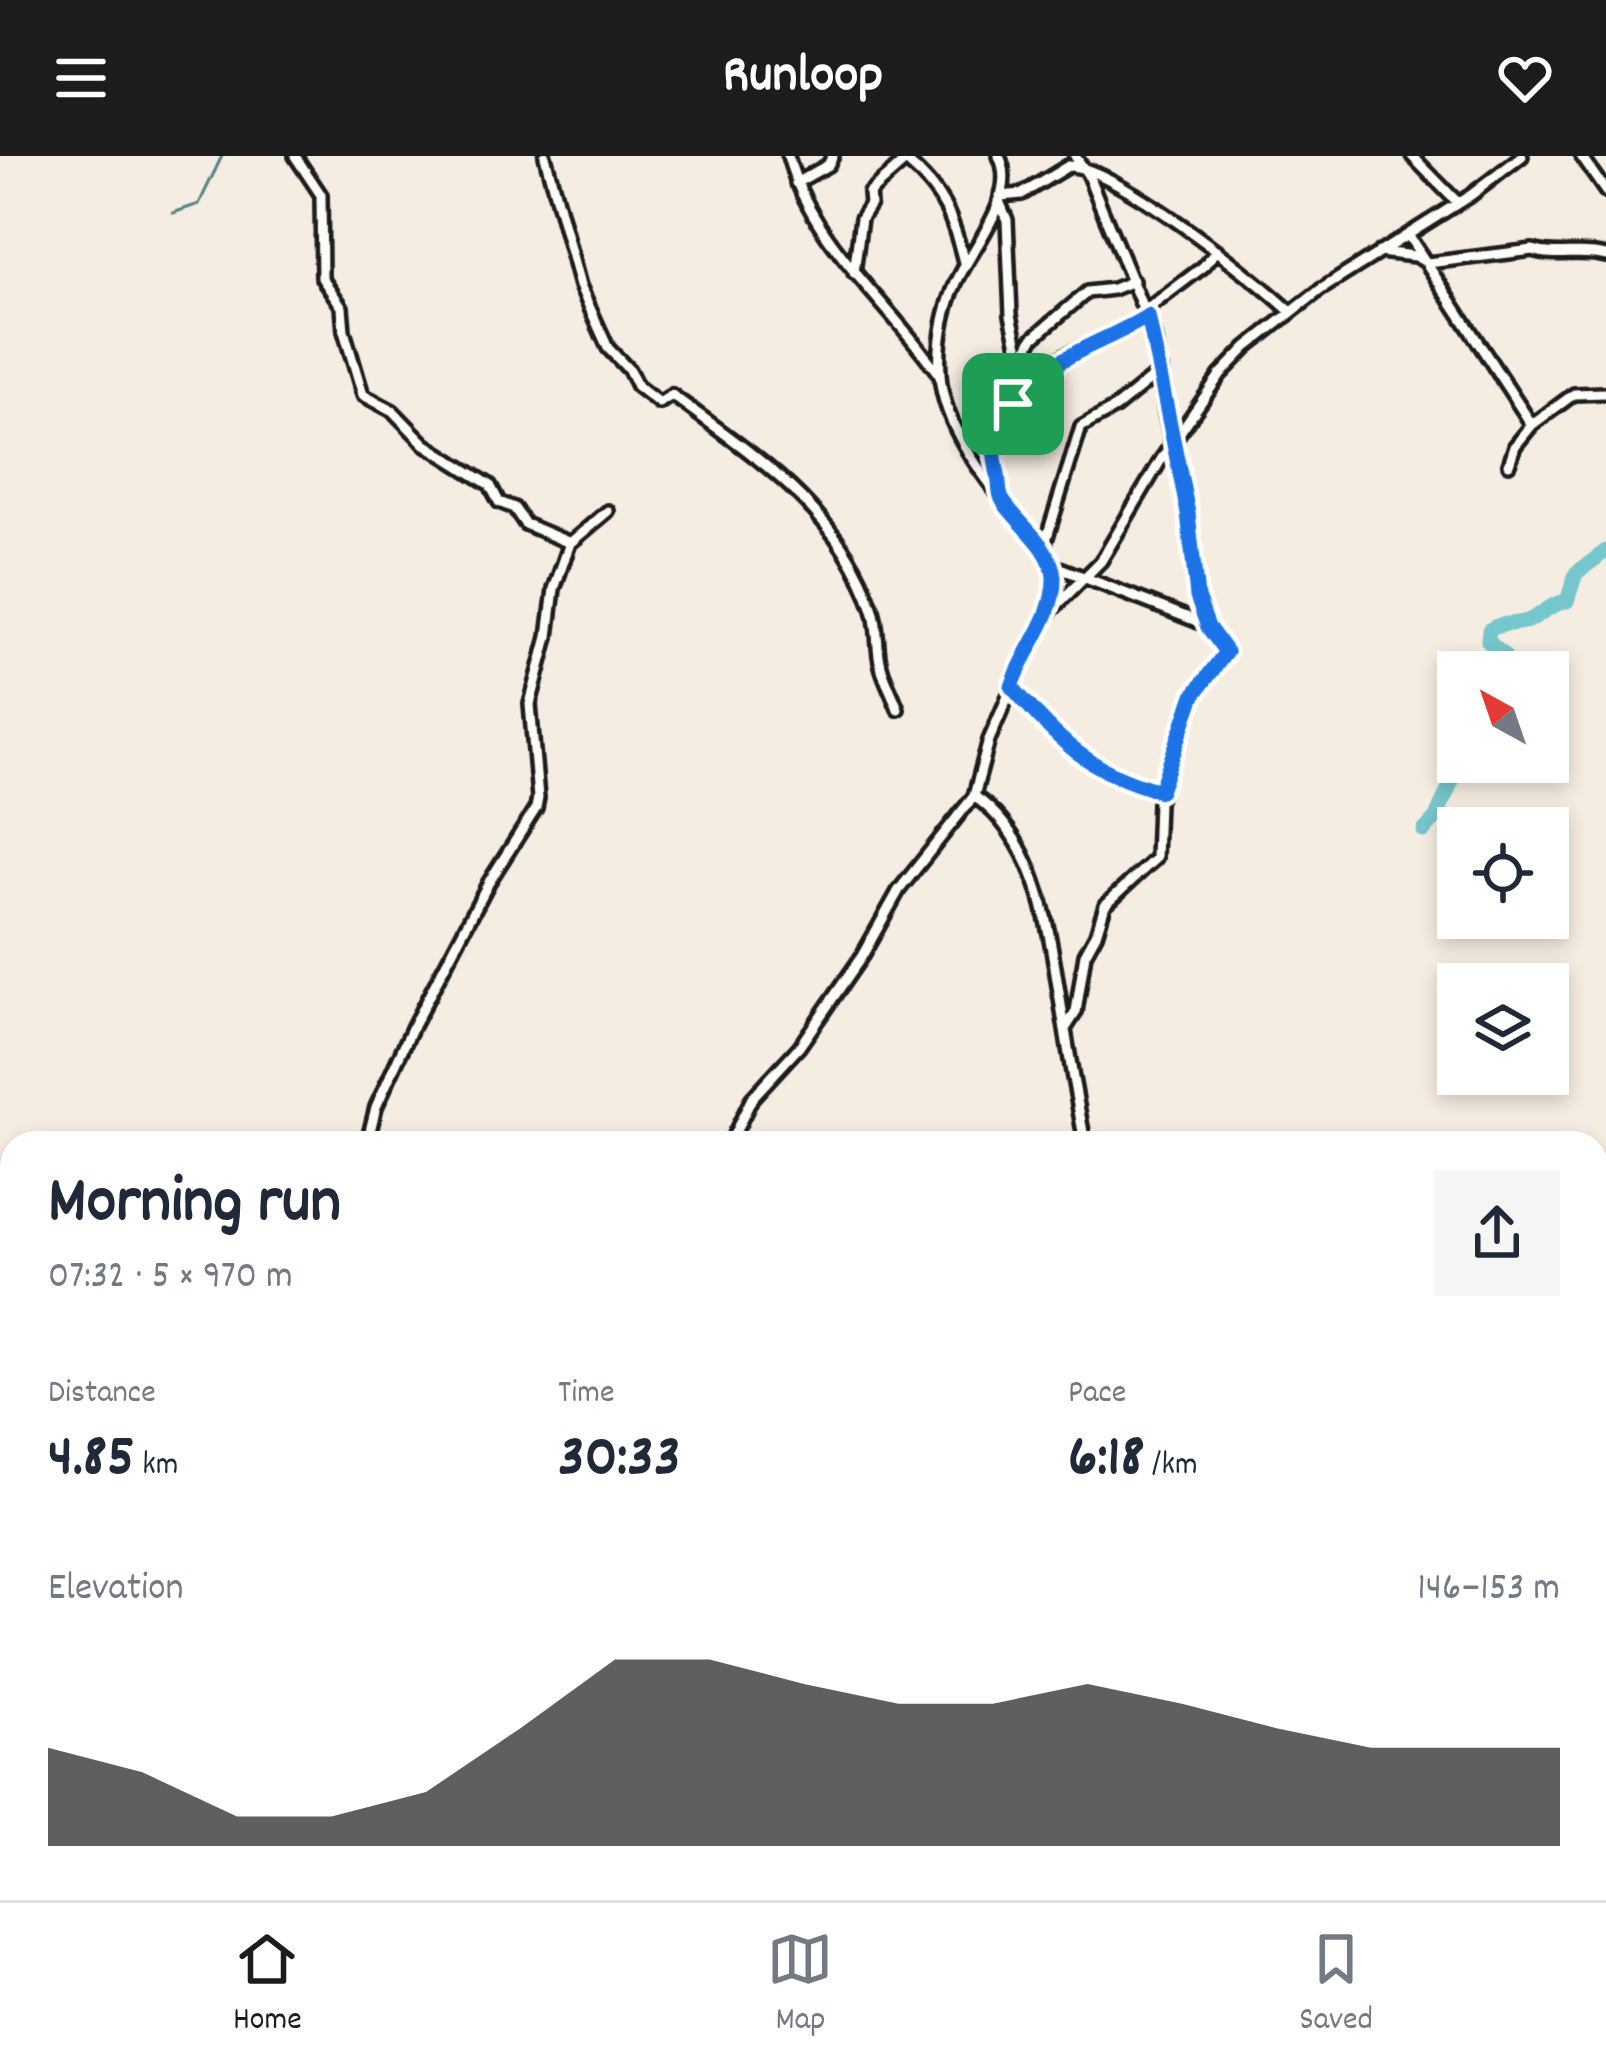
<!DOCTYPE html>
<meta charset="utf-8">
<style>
:root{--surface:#fff;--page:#f6f6f7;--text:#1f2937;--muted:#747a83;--line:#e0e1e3;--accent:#1c1c1c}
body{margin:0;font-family:Dekko,sans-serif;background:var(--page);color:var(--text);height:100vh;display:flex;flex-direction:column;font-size:45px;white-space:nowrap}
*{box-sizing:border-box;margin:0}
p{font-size:39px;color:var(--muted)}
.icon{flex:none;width:66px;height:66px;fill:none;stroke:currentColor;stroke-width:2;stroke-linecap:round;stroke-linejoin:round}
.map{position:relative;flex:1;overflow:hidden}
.details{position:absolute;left:0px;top:975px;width:1608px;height:771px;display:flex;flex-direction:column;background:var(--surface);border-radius:36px 36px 0 0;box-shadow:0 6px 18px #0003}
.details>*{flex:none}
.needle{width:78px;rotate:320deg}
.tools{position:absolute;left:1437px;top:495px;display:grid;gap:24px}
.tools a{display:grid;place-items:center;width:132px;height:132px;border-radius:0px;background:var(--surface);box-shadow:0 6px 18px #0003;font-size:60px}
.pin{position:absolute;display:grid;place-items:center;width:102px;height:102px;color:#fff;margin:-51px;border-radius:24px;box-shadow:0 6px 18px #0006}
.round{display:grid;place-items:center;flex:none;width:126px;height:126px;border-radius:0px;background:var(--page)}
.overview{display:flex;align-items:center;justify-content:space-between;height:204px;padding:0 48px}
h1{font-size:66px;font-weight:700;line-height:90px}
.stats{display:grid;grid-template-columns:repeat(3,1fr);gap:18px;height:204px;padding:12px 48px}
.stats div{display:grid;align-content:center}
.stats b{font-size:60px;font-weight:700}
.stats small{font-size:33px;font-weight:400}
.stats p{font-size:33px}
.chart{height:336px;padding:24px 48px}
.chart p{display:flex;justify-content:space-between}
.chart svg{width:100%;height:216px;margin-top:12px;fill:var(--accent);opacity:.7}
header{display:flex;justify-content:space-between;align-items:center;height:156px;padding:0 48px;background:var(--accent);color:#fff;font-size:54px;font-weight:700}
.tab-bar{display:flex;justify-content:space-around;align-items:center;height:168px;border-top:3px solid var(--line);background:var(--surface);font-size:33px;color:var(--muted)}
.tab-bar a{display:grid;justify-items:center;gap:6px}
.tab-bar .current{color:var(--accent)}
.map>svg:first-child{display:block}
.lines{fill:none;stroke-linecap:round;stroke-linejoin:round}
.stream{stroke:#528386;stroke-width:3}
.river{stroke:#76c7cd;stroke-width:15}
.street-casing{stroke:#1c1c1c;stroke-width:18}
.street{stroke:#fdfcf7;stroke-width:9}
.route-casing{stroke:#fff;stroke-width:24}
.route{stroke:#1a73e8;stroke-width:15}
</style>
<header><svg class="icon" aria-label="menu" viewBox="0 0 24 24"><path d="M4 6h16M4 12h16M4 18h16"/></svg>Runloop<svg class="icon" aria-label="heart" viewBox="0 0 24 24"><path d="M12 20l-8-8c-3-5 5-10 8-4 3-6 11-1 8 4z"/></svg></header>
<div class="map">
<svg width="1606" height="1744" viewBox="0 0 1606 1744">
<rect width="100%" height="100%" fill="#f6ede2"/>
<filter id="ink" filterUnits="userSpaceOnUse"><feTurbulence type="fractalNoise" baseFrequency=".00833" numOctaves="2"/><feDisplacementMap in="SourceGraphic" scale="24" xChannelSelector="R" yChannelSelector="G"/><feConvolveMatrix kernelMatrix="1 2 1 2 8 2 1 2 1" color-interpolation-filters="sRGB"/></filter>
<g filter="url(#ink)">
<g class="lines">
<!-- stream -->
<path class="stream" d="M173,57L199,48L222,0"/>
<!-- river -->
<path class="river" d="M1506,516V502L1488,485L1489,474C1502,465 1516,470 1530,464C1543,457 1553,447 1567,445L1576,417L1606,395
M1424,675L1436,662L1460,606"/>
<!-- street casing -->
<g class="street-casing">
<path id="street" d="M295,0L321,39L322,122L342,151L344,175L363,239L393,255L425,288L490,329L499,346L514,352L525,368L570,387
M545,0L580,130L608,192L629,214L637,230L659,247L672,239C753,299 840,353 873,454C879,473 876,492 881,510C885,525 893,539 898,553
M788,0C812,88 890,147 940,220
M999,0C1019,40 972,91 956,127C944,155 938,187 940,218C943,271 986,324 1018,364C1029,377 1046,392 1052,408C1056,422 1053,440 1052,454
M1075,0L1088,19L1156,184L1165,258L1188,357L1193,421L1207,469
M1412,0L1458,47
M1581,0L1606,36
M906,5C945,38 953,62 965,110
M796,27L828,9L833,0
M1000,40L1022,38L1068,10C1113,9 1255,122 1291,156
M999,45L1007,64L1011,159L1022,206
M1408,79L1532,269L1515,290L1509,308
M1379,96L1415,100L1428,107L1533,94C1555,102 1581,93 1606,100
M854,117L861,62L870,48L869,37L911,0
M1146,154L1203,111L1217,94
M1014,248L1040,218L1065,199L1149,161
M1532,269L1574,238L1606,237
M999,339L995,278L1008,261L1020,226L1022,204L1033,182L1087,136L1113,133L1133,125
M1043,394L1081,271L1115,252L1162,214
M1052,409L1194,464L1208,471L1226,496L1194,539L1179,578L1158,647L1156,702L1105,749L1096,778L1085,798L1076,856L1065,873
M1012,531C1059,585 1090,616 1160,635
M974,640C1040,686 1049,775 1061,849C1068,895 1076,941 1085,987
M367,987L376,951L413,870L489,726L536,652L538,642L530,548L548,481L554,433L570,387L608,355
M730,987L752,942L799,891L862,800L899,734L974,640L989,584L1035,478L1052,454L1101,405L1162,302L1220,219L1247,191L1320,134L1471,39L1522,0
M0,1279L12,1286
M0,1626L12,1623
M0,1656L12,1662
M181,1734L194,1744
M263,1744L264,1734
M889,1744L899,1734"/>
</g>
<!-- street -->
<use href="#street" class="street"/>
</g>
</g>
<g class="lines" filter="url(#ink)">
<!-- route casing -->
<g class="route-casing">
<path id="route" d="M1148,160L1188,357L1197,441L1208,471L1226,496L1194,539L1160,635C1088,615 1061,587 1012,531C1024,493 1055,462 1054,421C1052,391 1019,369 1003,345C998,337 1000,329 998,319C991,286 994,286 1009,259C1044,198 1092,194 1148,160Z"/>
</g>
<!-- route -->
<use href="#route" class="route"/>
</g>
</svg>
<div class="tools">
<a><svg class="needle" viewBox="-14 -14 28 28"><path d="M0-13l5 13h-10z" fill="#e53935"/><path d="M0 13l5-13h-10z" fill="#747a83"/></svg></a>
<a><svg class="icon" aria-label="locate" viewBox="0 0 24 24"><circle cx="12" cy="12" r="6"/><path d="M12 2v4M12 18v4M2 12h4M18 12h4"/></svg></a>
<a><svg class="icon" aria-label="layers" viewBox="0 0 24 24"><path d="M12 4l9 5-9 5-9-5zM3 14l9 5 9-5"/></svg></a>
</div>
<div class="pin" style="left:1013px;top:248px;background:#1e9e55"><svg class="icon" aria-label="arrive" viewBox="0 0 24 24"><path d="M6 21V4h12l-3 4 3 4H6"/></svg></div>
<section class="details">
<div class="overview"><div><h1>Morning run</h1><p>07:32 · 5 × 970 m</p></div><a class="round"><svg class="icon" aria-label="share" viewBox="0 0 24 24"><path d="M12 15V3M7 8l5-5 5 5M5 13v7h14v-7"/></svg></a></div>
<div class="stats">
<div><p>Distance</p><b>4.85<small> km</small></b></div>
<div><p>Time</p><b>30:33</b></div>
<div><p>Pace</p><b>6:18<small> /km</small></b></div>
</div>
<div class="chart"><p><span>Elevation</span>146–153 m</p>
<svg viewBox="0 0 160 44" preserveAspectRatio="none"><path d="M0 44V24L10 29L20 38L30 38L40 33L50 20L60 6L70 6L80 11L90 15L100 15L110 11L120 15L130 20L140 24L150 24L160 24V44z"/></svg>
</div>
</section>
</div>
<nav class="tab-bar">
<a class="current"><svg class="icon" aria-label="home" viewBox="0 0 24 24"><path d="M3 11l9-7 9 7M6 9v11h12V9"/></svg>Home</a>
<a><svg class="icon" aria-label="map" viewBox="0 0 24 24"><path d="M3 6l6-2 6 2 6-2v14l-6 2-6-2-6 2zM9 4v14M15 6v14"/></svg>Map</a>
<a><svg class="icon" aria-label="saved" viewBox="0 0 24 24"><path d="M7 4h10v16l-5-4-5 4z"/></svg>Saved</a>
</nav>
